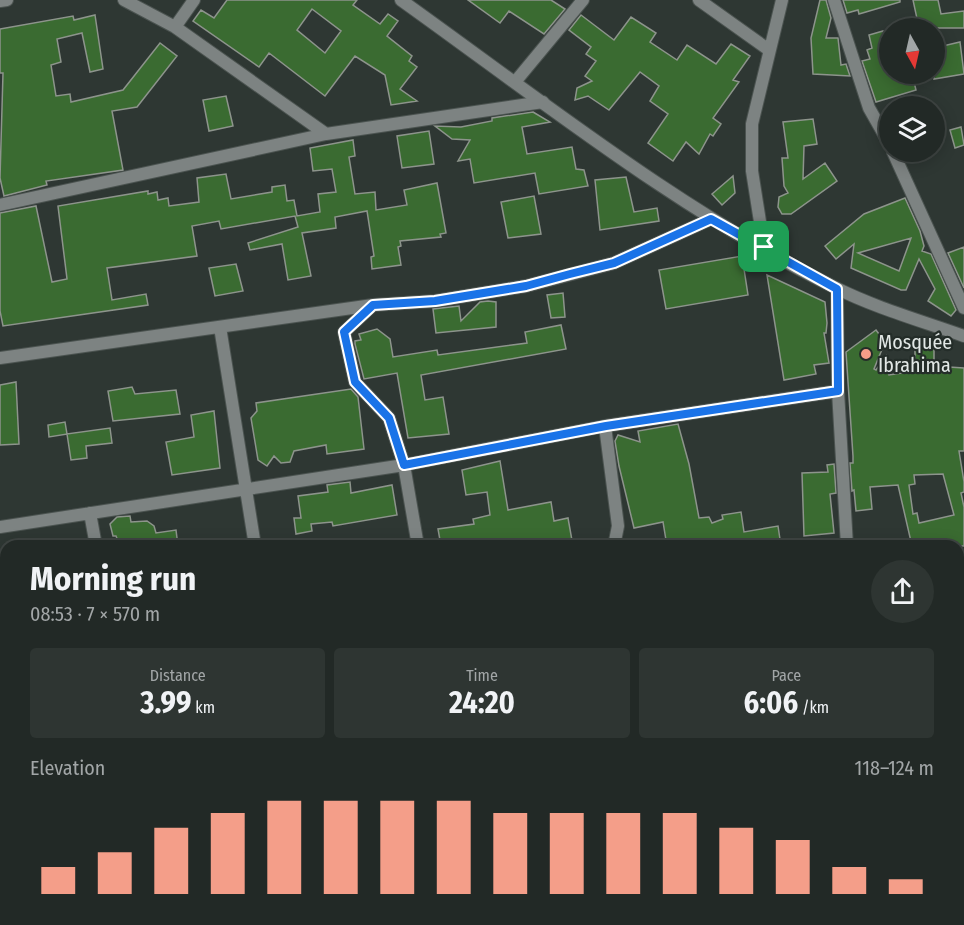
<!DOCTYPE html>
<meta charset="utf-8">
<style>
:root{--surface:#222926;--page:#2e3532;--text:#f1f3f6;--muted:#a2a6a7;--line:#3f4543;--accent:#f49e89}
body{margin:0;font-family:"Fira Sans Condensed",sans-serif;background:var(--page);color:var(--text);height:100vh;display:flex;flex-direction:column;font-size:22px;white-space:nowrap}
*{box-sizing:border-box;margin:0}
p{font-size:20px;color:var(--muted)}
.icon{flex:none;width:33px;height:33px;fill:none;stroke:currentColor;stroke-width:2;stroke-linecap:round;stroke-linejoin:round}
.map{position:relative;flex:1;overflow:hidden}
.side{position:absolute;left:0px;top:540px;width:964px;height:386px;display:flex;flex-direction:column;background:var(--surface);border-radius:18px 18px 0 0;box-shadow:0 3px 15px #0003,0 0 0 2px var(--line)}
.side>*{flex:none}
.needle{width:39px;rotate:172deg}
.buttons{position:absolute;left:879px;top:18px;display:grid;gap:12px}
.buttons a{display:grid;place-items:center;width:66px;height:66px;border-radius:50%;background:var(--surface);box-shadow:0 3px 15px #0003,0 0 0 2px var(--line);font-size:30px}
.pin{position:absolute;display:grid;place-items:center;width:51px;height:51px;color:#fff;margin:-26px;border-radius:12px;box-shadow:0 3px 9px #0006}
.round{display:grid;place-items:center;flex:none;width:63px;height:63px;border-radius:32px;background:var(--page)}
.headline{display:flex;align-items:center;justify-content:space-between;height:102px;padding:0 30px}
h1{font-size:33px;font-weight:700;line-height:45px}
.metrics{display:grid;grid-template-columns:repeat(3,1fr);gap:9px;height:102px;padding:6px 30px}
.metrics div{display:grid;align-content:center;border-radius:6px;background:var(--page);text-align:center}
.metrics b{font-size:30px;font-weight:700}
.metrics small{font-size:16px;font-weight:400}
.metrics p{font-size:16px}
.chart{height:168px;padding:12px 30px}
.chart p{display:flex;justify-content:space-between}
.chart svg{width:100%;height:108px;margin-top:6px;stroke:var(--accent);stroke-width:6}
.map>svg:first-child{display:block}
.building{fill:#3a6b31;stroke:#8d948c;stroke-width:1.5;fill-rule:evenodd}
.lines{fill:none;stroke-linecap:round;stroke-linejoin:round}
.minor-casing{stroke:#4b5350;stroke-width:14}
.tertiary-casing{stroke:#4b5350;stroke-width:14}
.minor{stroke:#7d8382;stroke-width:12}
.tertiary{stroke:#7d8382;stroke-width:12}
.route-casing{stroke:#fff;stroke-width:12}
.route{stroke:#1a73e8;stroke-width:8}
.poi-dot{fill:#f49e89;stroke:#242d29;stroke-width:2}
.labels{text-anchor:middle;stroke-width:4.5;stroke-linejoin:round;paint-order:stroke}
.poi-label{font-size:20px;fill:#e2e8e6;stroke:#242d29;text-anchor:start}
</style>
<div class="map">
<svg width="964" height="925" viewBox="0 0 964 925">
<rect width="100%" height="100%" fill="#2e3733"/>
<!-- building -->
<path class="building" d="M227,0H357L353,5L380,24L388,14L398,21L387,36L412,56L409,61L417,67L400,89L417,101L391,105L385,75L355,56L325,96L269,53L259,67L193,21L201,10L214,18ZM312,9L341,31L325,53L297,30Z
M468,0H551L565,9L544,34L509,11L500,23Z
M820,0H826L831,18L826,38H838L841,65L846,64L850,76L813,74L811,38Z
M843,0H900V2L859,14L858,10L847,13Z
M913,0H938L941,14L964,11V28H919Z
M95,15L103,69L90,72L82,33L57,39L61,62L51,65L56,96L70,94L71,102L123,90L160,43L177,56L137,107L112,111L123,170L46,181L47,185L4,196L0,178L3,73H0V29L73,16L74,20Z
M581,15L614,40L631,17L656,33L650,42L677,60L687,45L716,64L731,44L750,56L733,80L739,82L713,118L721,124L713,136L710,134L699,154L686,142L673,161L648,143L668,114L650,101L659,86L640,72L609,110L588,96L575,100L577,88L592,81L585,76L596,61L586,54L591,47L569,30Z
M883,31L884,34L890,33V74H912L916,90L876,102L862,61L870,59L867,50L872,48L869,35Z
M960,42L964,74L934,79V48Z
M226,96L233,126L209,131L203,100Z
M533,112L550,122L522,127L527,154L572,147L576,169L584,170L588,186L539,194L535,173L474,183L470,159L458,161L470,140L452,139L435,126L461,127L492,121V118Z
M813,119L817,144L804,146L803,179L825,163L837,181L791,214H782L778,207L779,197L788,193L784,186L782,158H788L783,122Z
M961,127L964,145L955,148L950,130Z
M429,131L434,164L402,168L397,136Z
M353,140L355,156L349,157L355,194L375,192L376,210L407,205L404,190L437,183L446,233L440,234L441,237L400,241L401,246L398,247L401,265L372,269L371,257L374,256L367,211L335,217L336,228L302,233L311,276L288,280L282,244L250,250L248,243L298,227L295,216L221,229L219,221L192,226L197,256L107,268L112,300L146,294L148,305L3,326L0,311V213L36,206L52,282L67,279L58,206L148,191V194L157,192L158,200L168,198L169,206L199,202L197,178L226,174L231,199L272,192V187L285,185L287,201L294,200L297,216L320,212L318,194L336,192L332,169L313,171L310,148Z
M733,176L735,193L722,205L712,194Z
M626,177L634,212L657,208L659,221L600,230L595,180Z
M534,196L541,234L508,238L501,202Z
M905,198L920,231L924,246L922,251L931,254L956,310L951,316L928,301L935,289L919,259L906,290H901L851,268L854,244L836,259L825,246L864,214ZM911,238L899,271L858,253Z
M964,247V288L948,253Z
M742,256L748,295L666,309L659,270Z
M236,264L243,291L215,296L209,268Z
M767,275L825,302L827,323L826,333H824L829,363L814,365L816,374L784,380Z
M563,293L565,317L551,318L547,295Z
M488,301L496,302V327L436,333L433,309L459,306L461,321L480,302Z
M561,325L566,349L421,375L425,400L443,397L449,434L408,438L397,373L364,379L355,344V341L361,340L359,334L377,329L390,339L393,357L437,350L438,355L527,343L525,332Z
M876,330L885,342L874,369L876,370L886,356L889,375L915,371V345L934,346V366L964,368V451H959L964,482V492L961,493L964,507V546H912L898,485L870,487L872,509L856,511L854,490L852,491L850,463H853V456L846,352ZM943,474L954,515L919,523L917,513L913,514L909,485L915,484L914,475Z
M16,382L19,444L0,445V385Z
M132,387L135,394L176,390L180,414L113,421L108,391Z
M351,389L358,397L364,449L327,454L326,445L294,451L290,462L281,463L274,456L267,466L258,460L251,418L257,411L256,403Z
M214,411L220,468L172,475L166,442L194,437L191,415Z
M65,422L67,434L110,428L112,443L86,446L87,458L71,460L67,434L49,437L48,425Z
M678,424L689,464L699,518L709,517L712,523L723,519L722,515L741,512L744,532L778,526L781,546H667L663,522L634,528L619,466L615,441L618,435L640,442L638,431Z
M500,461L508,510L551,502L554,521L568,518L573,546H518L517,540L486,544V546H441L438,529L474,524L473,519L490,515L487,492L466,495L462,470Z
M834,464L836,493L830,494L834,533L804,536L802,473L828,472L827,465Z
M350,482L351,493L392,485L397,515L333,526L332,522L311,524L312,531L296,534L294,518H301L298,496L328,492L327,485Z
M130,516L131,522L147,521L154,526L156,533L176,530L178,546H120L116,536H113L110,524L117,517Z"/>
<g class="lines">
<!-- minor casing -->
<g class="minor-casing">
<path id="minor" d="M124,0L175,27
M194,0L175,27L326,134
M699,0L769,50
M834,0L869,108L890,145
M0,1L7,0
M515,82L583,0
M893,152L964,308
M0,205L326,134L543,102
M764,247L752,171V124L782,0
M837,289L838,391L847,546
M373,305L344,332L355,382L389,418L404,465L418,546
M220,327L255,546
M0,358L373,305L435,301L526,286L614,263L711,219
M605,426L618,526L614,546
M90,513L96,546
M0,527L404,465L605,426L838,391
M92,925L104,920
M842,925L843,920"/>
</g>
<!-- tertiary casing -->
<g class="tertiary-casing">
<path id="tertiary" d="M401,0C541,100 681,212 836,288C876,308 922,321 964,336"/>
</g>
<!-- minor -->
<use href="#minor" class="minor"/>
<!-- tertiary -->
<use href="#tertiary" class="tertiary"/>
</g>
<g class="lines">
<!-- route casing -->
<g class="route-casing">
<path id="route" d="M711,219L837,289L838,391L606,426L404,465L389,418L355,382L344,332L373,305L435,301L526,286L570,274L614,263Z"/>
</g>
<!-- route -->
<use href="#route" class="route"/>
</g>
<!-- markers -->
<circle class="poi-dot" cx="866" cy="354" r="6"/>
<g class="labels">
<!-- poi labels -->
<g class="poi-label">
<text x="878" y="349">Mosquée<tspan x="878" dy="23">Ibrahima</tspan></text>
</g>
</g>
</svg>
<div class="buttons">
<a><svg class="needle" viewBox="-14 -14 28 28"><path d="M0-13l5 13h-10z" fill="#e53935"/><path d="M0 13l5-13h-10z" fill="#a2a6a7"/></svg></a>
<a><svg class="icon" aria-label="layers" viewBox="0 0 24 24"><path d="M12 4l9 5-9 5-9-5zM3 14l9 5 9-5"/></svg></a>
</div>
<div class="pin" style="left:764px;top:247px;background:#1e9e55"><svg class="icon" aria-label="arrive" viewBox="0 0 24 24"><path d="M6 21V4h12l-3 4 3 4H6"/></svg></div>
<section class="side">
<div class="headline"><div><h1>Morning run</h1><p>08:53 · 7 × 570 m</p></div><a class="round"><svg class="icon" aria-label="share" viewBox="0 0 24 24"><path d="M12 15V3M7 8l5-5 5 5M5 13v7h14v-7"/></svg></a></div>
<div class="metrics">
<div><p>Distance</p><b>3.99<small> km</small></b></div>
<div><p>Time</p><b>24:20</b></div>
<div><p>Pace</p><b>6:06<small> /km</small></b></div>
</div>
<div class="chart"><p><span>Elevation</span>118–124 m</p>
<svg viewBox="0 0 160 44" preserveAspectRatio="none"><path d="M5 44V33M15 44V27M25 44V17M35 44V11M45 44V6M55 44V6M65 44V6M75 44V6M85 44V11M95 44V11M105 44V11M115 44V11M125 44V17M135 44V22M145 44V33M155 44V38"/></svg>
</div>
</section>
</div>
